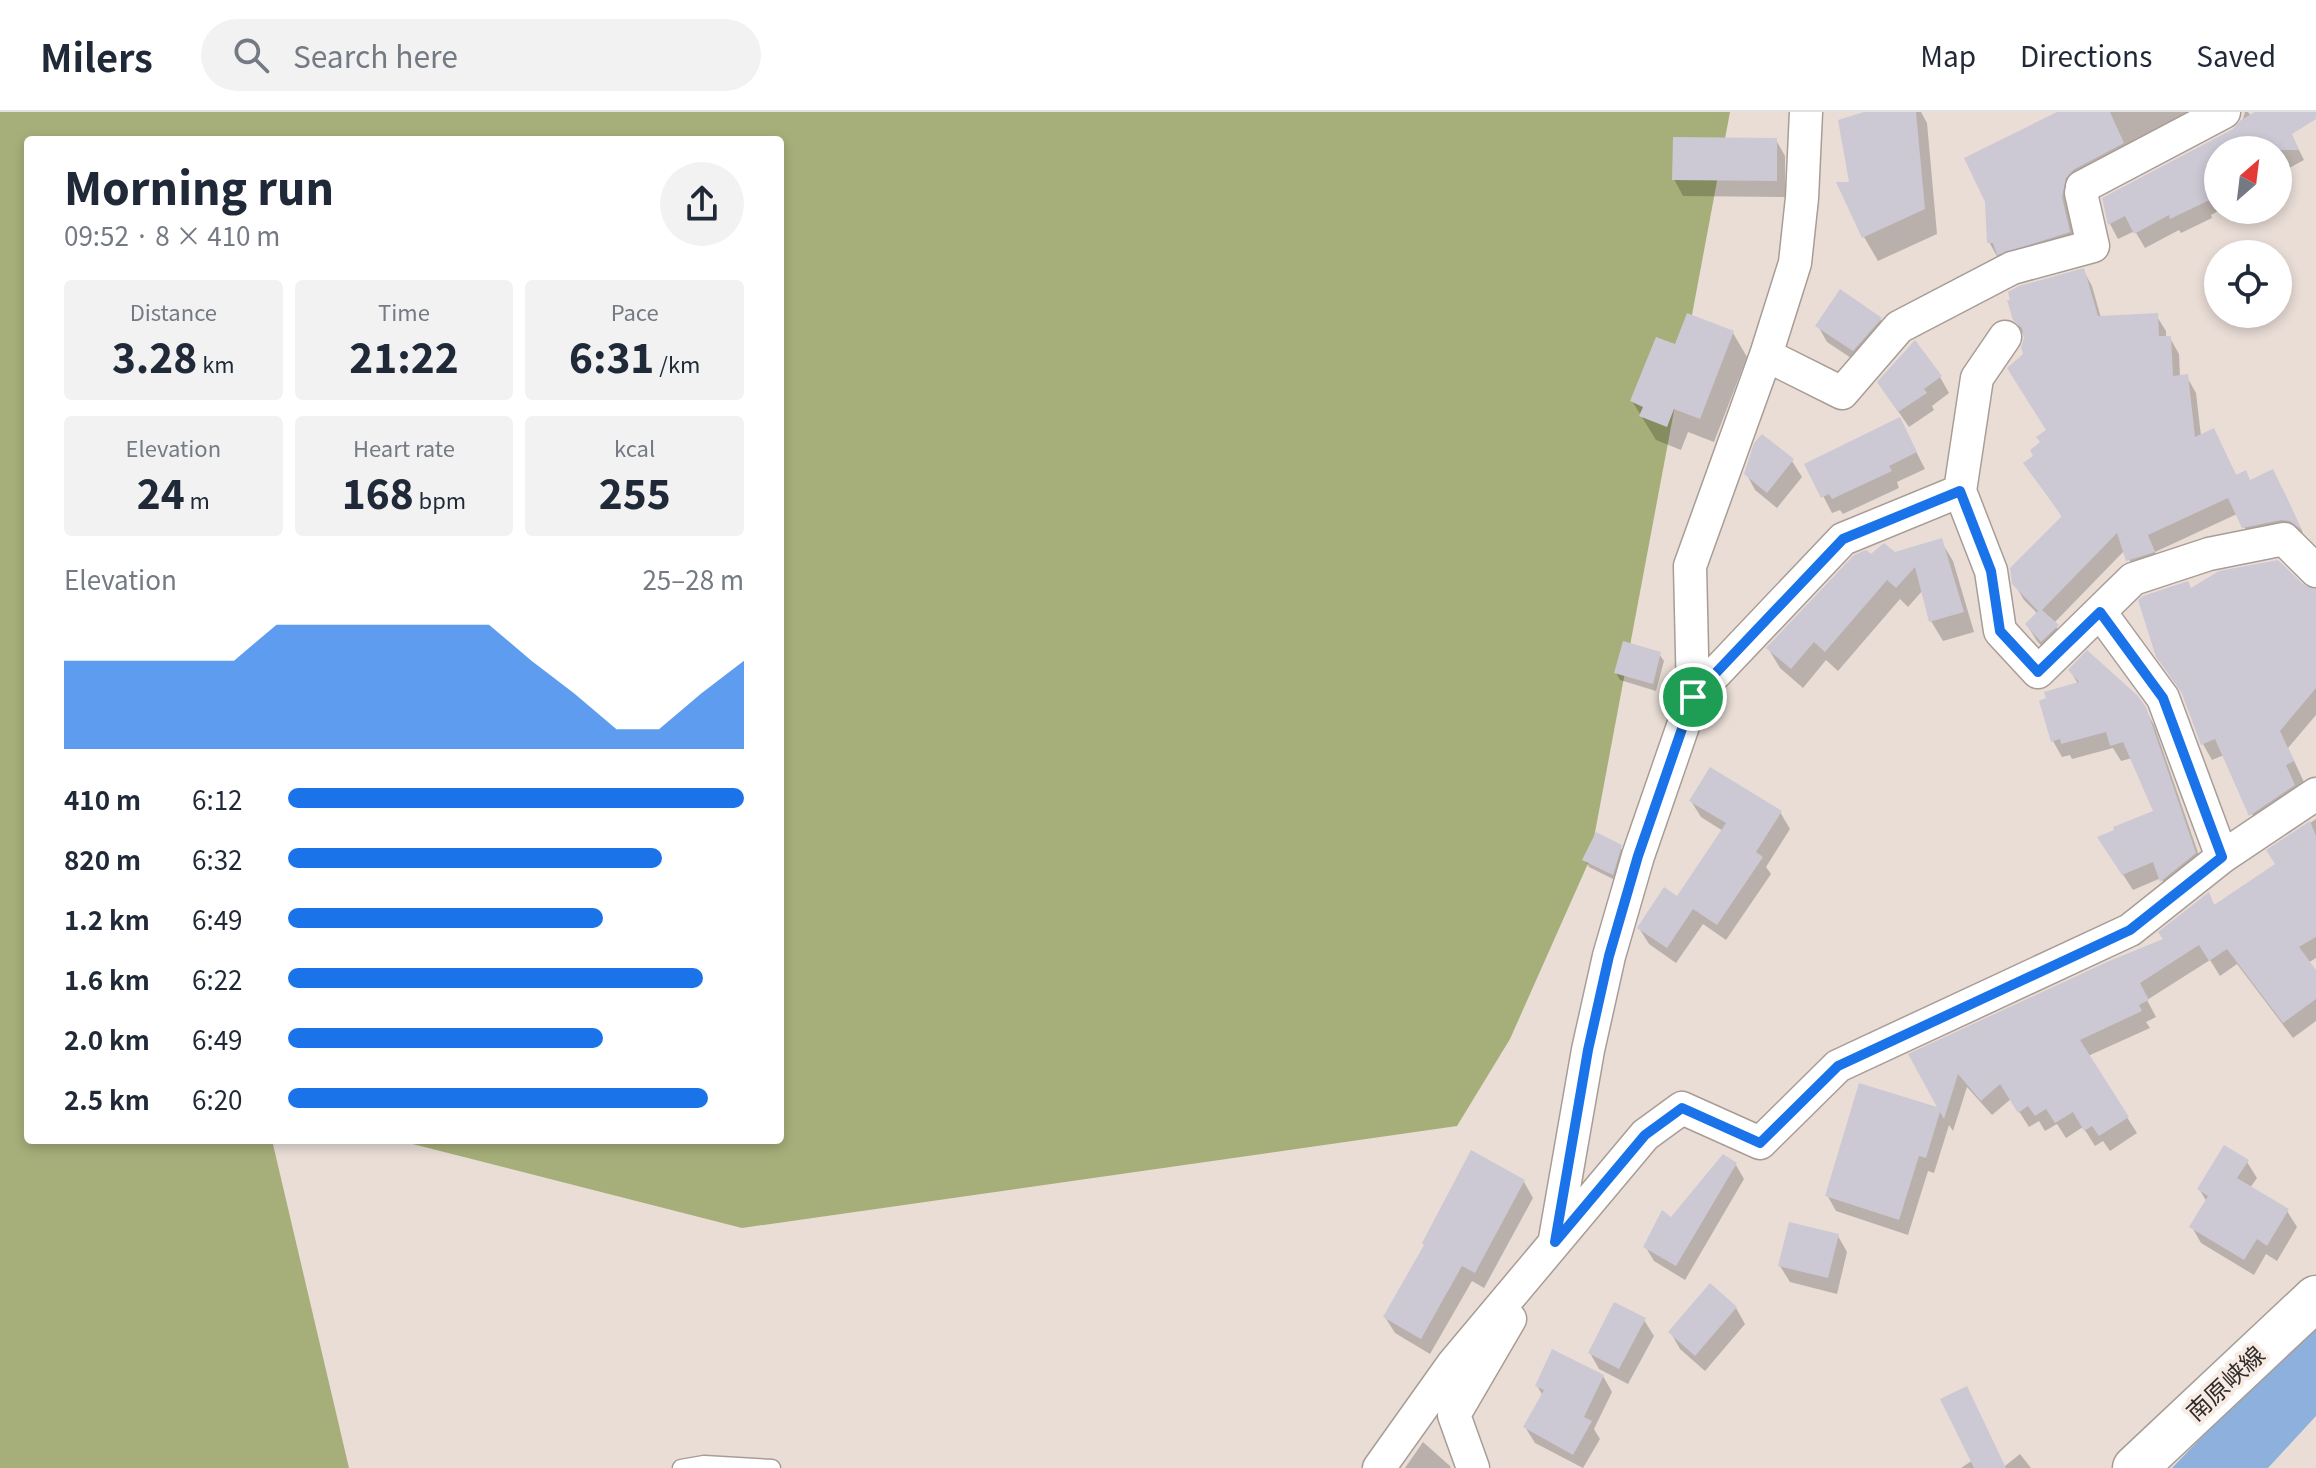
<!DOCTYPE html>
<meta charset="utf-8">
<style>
:root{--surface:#fff;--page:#f2f2f3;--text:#1f2937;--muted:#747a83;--line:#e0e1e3;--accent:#1a73e8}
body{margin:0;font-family:Georgia,"Noto Sans JP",serif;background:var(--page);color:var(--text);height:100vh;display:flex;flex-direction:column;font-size:30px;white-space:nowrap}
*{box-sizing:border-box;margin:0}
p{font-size:26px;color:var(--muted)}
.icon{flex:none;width:44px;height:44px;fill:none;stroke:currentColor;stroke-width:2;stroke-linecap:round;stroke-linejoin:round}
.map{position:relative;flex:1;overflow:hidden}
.panel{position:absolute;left:24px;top:24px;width:760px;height:1008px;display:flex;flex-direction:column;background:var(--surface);border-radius:8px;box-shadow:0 4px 12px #0003}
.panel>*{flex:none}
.needle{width:52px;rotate:28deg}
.fabs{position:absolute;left:2204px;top:24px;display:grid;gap:16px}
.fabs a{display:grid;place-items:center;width:88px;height:88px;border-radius:50%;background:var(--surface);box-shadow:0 4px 12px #0003;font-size:40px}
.pin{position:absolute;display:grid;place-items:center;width:68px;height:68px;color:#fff;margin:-34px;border:4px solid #fff;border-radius:50%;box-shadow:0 2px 8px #0007}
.round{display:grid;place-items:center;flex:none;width:84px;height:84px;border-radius:42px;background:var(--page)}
.summary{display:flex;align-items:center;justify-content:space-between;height:136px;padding:0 40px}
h1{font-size:44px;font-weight:800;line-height:60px}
.metrics{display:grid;grid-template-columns:repeat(3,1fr);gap:12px;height:136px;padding:8px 40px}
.metrics div{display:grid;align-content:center;border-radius:8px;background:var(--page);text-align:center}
.metrics b{font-size:40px;font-weight:800}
.metrics small{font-size:22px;font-weight:400}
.metrics p{font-size:22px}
.chart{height:224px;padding:16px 40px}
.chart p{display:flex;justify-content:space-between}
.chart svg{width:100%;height:144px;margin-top:8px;fill:var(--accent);opacity:.7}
ul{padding:0 40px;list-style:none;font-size:26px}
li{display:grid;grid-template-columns:128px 96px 1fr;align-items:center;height:60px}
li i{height:20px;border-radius:10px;background:var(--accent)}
header{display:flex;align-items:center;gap:48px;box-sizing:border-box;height:112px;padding:0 40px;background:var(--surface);border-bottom:2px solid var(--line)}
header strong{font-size:38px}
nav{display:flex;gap:44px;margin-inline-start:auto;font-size:28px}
.search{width:560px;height:72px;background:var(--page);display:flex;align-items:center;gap:20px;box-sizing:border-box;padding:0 28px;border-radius:44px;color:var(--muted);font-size:30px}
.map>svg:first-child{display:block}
.forest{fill:#a6af79}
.water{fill:#8db1dc}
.shadow{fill:#0003}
.building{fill:#ccc8d4}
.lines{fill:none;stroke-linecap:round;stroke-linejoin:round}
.service-casing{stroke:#a89d96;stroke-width:19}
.minor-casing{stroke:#a89d96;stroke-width:35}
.secondary-casing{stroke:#a89d96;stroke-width:47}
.service{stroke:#fff;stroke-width:16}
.minor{stroke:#fff;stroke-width:32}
.secondary{stroke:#fff;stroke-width:44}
.route-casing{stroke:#fff;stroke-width:16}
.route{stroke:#1a73e8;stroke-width:10}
.labels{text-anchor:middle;stroke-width:8;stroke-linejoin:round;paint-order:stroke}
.street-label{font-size:24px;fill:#312c29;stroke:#f7ebe3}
</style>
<header>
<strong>Milers</strong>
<div class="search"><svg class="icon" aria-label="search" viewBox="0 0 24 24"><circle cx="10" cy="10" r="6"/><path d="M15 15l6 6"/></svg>Search here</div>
<nav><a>Map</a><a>Directions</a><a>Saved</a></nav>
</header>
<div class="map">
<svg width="2316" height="1356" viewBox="0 0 2316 1356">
<rect width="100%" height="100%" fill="#e9ddd6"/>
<!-- forest -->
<path class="forest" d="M0,0H1730L1590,747L1510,927L1457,1014L742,1116L397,1028H780V28H28V1028H272L349,1356H0Z"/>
<!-- water -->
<path class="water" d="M2316,1206V1304L2268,1356H2172Z"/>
<!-- shadow -->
<path class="shadow" d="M1871,0H1921L1927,11L1937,122L1878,149L1864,125L1852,72Z
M2062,0H2221L2082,74L2078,136L1998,146L1989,130Z
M2245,0H2248L2251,4L2259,0H2271L2292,24L2304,48L2278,62V38H2218V98H2220L2211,103L2212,106L2181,121L2179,118L2145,136L2135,119L2118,127L2110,112L2104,87L2235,18L2242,10Z
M1776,28L1785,44V85L1683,84L1674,67Z
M2083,158L2092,174L2101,206L2156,203L2166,219V226H2170L2179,242L2180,265H2187L2196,281L2201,324L2214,319L2237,365L2251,370L2282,376L2303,421L2298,424L2253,431L2237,402L2155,440L2162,456L2137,465L2125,438L2054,511L2066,530L2052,545L2037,529L2027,513L2038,502L2024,488L2014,471L2063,406L2026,352L2035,345L2048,319L2025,243L2024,224L2015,207Z
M1880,207L1890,223L1863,254L1827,230L1818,214Z
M1733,221L1747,245L1714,330L1688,320L1681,338L1656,328L1632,289L1676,234Z
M1940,265L1949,281L1932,294L1934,298L1909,315L1889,286Z
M1908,324L1925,357L1897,370L1899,376L1843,402L1840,398L1832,401L1807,353Z
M1792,349L1802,365L1777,396L1755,378L1746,361Z
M1941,429L1953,449L1974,520L1943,529L1931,509L1923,478L1908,495L1900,487L1838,559L1826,548L1803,576L1780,556L1768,536L1872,445L1894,442Z
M2302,475L2316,479V603L2288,636L2311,685L2260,719L2224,643L2212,648L2203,632L2185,585L2168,561L2191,478Z
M1659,542L1664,549L1656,579L1620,568L1616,561Z
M2070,558L2144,596L2154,613L2204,758L2171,784L2161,766L2133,778L2109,741L2156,700L2132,646L2121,649L2113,636L2072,647L2070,643L2062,645L2053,629L2078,572Z
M1691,689L1780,700L1790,717L1766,755L1771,762L1726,828L1703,812L1676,851L1649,832L1639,816L1678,787L1723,719L1701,705Z
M2316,707V760L2285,728Z
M1620,735L1625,742L1617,769L1589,755L1585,748Z
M2208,783L2215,794L2316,814V846L2308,851L2316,861V909L2293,926L2237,852L2220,864L2210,848L2147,888L2156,905L2146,910L2150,916L2088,944L2137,1021L2110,1039L2103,1029L2095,1034L2083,1015L2066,1026L2057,1012L2045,1019L2039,1009L2029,1015L2011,987L1992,1003L1967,975L1953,1019L1949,1013L1934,1061L1928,1059L1908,1123L1836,1099L1827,1083L1941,998L1911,943L2165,828Z
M2247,1050L2257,1066L2250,1076L2287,1099L2297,1115L2277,1149L2266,1142L2254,1163L2201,1131L2192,1115L2207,1090L2199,1077Z
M1736,1053L1744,1067L1685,1168L1654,1149L1645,1134L1671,1108Z
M1524,1070L1533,1086L1484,1176L1472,1169L1430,1242L1395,1221L1385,1205Z
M1838,1124L1847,1140L1837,1182L1790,1170L1780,1154Z
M1736,1196L1745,1212L1705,1259L1680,1237L1671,1221Z
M1644,1208L1654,1224L1628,1272L1599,1257L1590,1241Z
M1603,1264L1612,1280L1594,1317L1600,1327L1583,1356L1535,1331L1525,1315L1543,1284L1537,1274Z
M1423,1330L1450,1354L1451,1356H1405Z
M2020,1342L2031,1356H1961L1973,1348L2005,1354Z"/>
<!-- building -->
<path class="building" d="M1864,0H1916L1925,97L1862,126L1836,70H1849L1838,8Z
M2057,0H2110L2124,31L2073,58L2066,66L2062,85L2070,120L1997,143L1993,131H1987L1985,90L1964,46Z
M2255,0H2316V7L2292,22L2299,38H2218V84L2170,107L2169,103L2134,122L2125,104L2108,113L2102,86L2233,17L2241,8Z
M1673,25L1777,26V69L1672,68Z
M2084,156L2098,204L2158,201L2159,224H2171L2173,264L2188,262L2195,325L2214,316L2236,363L2246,358L2250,368L2273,357L2302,418L2290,409L2281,408L2242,416L2228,386L2148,423L2155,440L2126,449L2117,421L2042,498L2059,513L2041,530L2025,512L2038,499L2012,472L2010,456L2062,404L2023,351L2033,344L2030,338L2040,330L2036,325L2046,318L2007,256L2023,242L2021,235L2024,226L2022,216L2013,208L2007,188H2010L2008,180L2019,174Z
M1840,177L1882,206L1853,239L1815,214Z
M1687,201L1734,219L1700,307L1674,297L1667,315L1639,304L1643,295L1630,289L1656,225L1675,232Z
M1915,228L1942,264L1924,277L1927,281L1898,300L1877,270Z
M1900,305L1917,340L1889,354L1892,359L1832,387L1829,382L1821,386L1804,352Z
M1762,322L1794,347L1767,381L1744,362L1754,331Z
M1942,426L1964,500L1929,510L1915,455L1896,476L1887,468L1825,540L1814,530L1791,557L1766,536L1854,443L1866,438L1871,442L1884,431L1895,440Z
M2278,448L2303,472L2316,477V576L2280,619L2294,649L2286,653L2295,673L2249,704L2215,627L2201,633L2181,579L2156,545L2138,488L2143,484L2188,469L2191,476L2219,459Z
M1623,529L1661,540L1653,572L1614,561Z
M2087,538L2138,584L2146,595L2196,741L2160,770L2153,750L2122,763L2097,725L2114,718L2113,715L2153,699L2123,630L2110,634L2106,620L2061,632L2060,627L2051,630L2039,589L2046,586L2044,580L2079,570L2068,558Z
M1710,655L1782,699L1756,740L1763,745L1717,813L1693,797L1667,836L1637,816L1664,775L1677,784L1726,711L1689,689Z
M2310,709L2316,724V825L2299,835L2316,858V887L2283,911L2227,837L2209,849L2199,833L2140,871L2149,888L2139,893L2142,899L2080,928L2129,1005L2099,1024L2092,1014L2084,1019L2073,1000L2055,1011L2046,997L2035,1004L2028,994L2018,1001L2000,972L1981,989L1958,962L1944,1007L1940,1000L1926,1046L1919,1044L1899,1108L1825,1084L1859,971L1937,995L1908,942L2107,850L2163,827L2158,820L2209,780L2214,793L2275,752L2266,738Z
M1596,720L1622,733L1613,763L1582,748Z
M2224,1033L2249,1048L2237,1066L2289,1097L2267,1134L2257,1127L2244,1148L2189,1115L2208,1084L2197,1077Z
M1471,1038L1525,1068L1475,1161L1462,1154L1421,1227L1383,1205L1424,1133L1422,1131Z
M1723,1042L1737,1051L1676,1154L1643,1135L1662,1098L1671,1105Z
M1789,1110L1839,1122L1828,1166L1778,1154Z
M1710,1171L1737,1195L1695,1244L1668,1220Z
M1614,1190L1646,1206L1619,1257L1588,1241Z
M1552,1237L1604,1263L1584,1305L1592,1309L1573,1343L1523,1315L1544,1278L1535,1274Z
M1967,1274L2006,1356H1974L1940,1287Z"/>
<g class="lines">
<!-- service casing -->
<g class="service-casing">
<path id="service" d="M681,1356L704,1352L772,1356"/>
</g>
<!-- minor casing -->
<g class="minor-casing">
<path id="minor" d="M2082,75L2224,0
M2005,225L1977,266L1960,379L1991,459L2000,519L2038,560L2133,467L2209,442L2284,427L2316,459
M1766,243L1842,281L1899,215L2012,156L2093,134L2081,81
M2100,500L2163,586L2222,745
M1693,585L1843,427L1960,379
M1555,1127L1588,938L1609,844L1638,744L1693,585L1690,454L1766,243L1795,151L1802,86L1806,0
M1379,1356L1453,1252L1645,1023L1682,996L1760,1031L1838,954L2130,818L2222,745L2316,682
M1473,1356L1454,1303L1510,1207"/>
</g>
<!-- secondary casing -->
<g class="secondary-casing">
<path id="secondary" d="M2135,1356L2316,1186"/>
</g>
<!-- service -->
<use href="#service" class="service"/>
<!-- minor -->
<use href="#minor" class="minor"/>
<!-- secondary -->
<use href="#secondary" class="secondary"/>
</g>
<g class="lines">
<!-- route casing -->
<g class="route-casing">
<path id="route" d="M1960,379L1991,459L2000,519L2038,560L2100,500L2163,586L2222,745L2130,818L1838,954L1760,1031L1682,996L1645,1023L1555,1130L1588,938L1609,844L1638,744L1693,585L1843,427Z"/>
</g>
<!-- route -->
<use href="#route" class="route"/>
</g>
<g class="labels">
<!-- street labels -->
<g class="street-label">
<text transform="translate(2226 1272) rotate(-43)" y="8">南原峡線</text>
</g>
</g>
</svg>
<div class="fabs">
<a><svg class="needle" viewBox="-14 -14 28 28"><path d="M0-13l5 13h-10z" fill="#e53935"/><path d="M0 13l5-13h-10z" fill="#747a83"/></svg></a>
<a><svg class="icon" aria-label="locate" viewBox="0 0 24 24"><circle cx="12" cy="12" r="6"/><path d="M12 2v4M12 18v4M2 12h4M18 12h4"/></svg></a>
</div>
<div class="pin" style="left:1693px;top:585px;background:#1e9e55"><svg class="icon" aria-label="arrive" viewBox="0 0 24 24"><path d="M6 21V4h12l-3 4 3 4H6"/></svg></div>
<section class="panel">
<div class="summary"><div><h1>Morning run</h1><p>09:52 · 8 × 410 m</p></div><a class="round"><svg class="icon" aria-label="share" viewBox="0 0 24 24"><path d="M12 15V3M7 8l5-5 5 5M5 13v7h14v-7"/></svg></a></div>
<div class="metrics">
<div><p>Distance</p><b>3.28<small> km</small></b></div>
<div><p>Time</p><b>21:22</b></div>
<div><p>Pace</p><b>6:31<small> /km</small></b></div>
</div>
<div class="metrics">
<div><p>Elevation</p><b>24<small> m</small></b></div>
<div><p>Heart rate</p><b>168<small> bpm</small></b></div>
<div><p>kcal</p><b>255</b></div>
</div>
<div class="chart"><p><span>Elevation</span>25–28 m</p>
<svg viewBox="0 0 160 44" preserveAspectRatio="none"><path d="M0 44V17L10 17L20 17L30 17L40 17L50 6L60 6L70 6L80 6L90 6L100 6L110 17L120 27L130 38L140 38L150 27L160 17V44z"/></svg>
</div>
<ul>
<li><b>410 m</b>6:12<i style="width:100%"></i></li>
<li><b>820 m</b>6:32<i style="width:82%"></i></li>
<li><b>1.2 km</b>6:49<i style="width:69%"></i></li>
<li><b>1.6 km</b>6:22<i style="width:91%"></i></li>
<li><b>2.0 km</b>6:49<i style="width:69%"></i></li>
<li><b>2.5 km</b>6:20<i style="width:92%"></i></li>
</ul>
</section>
</div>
